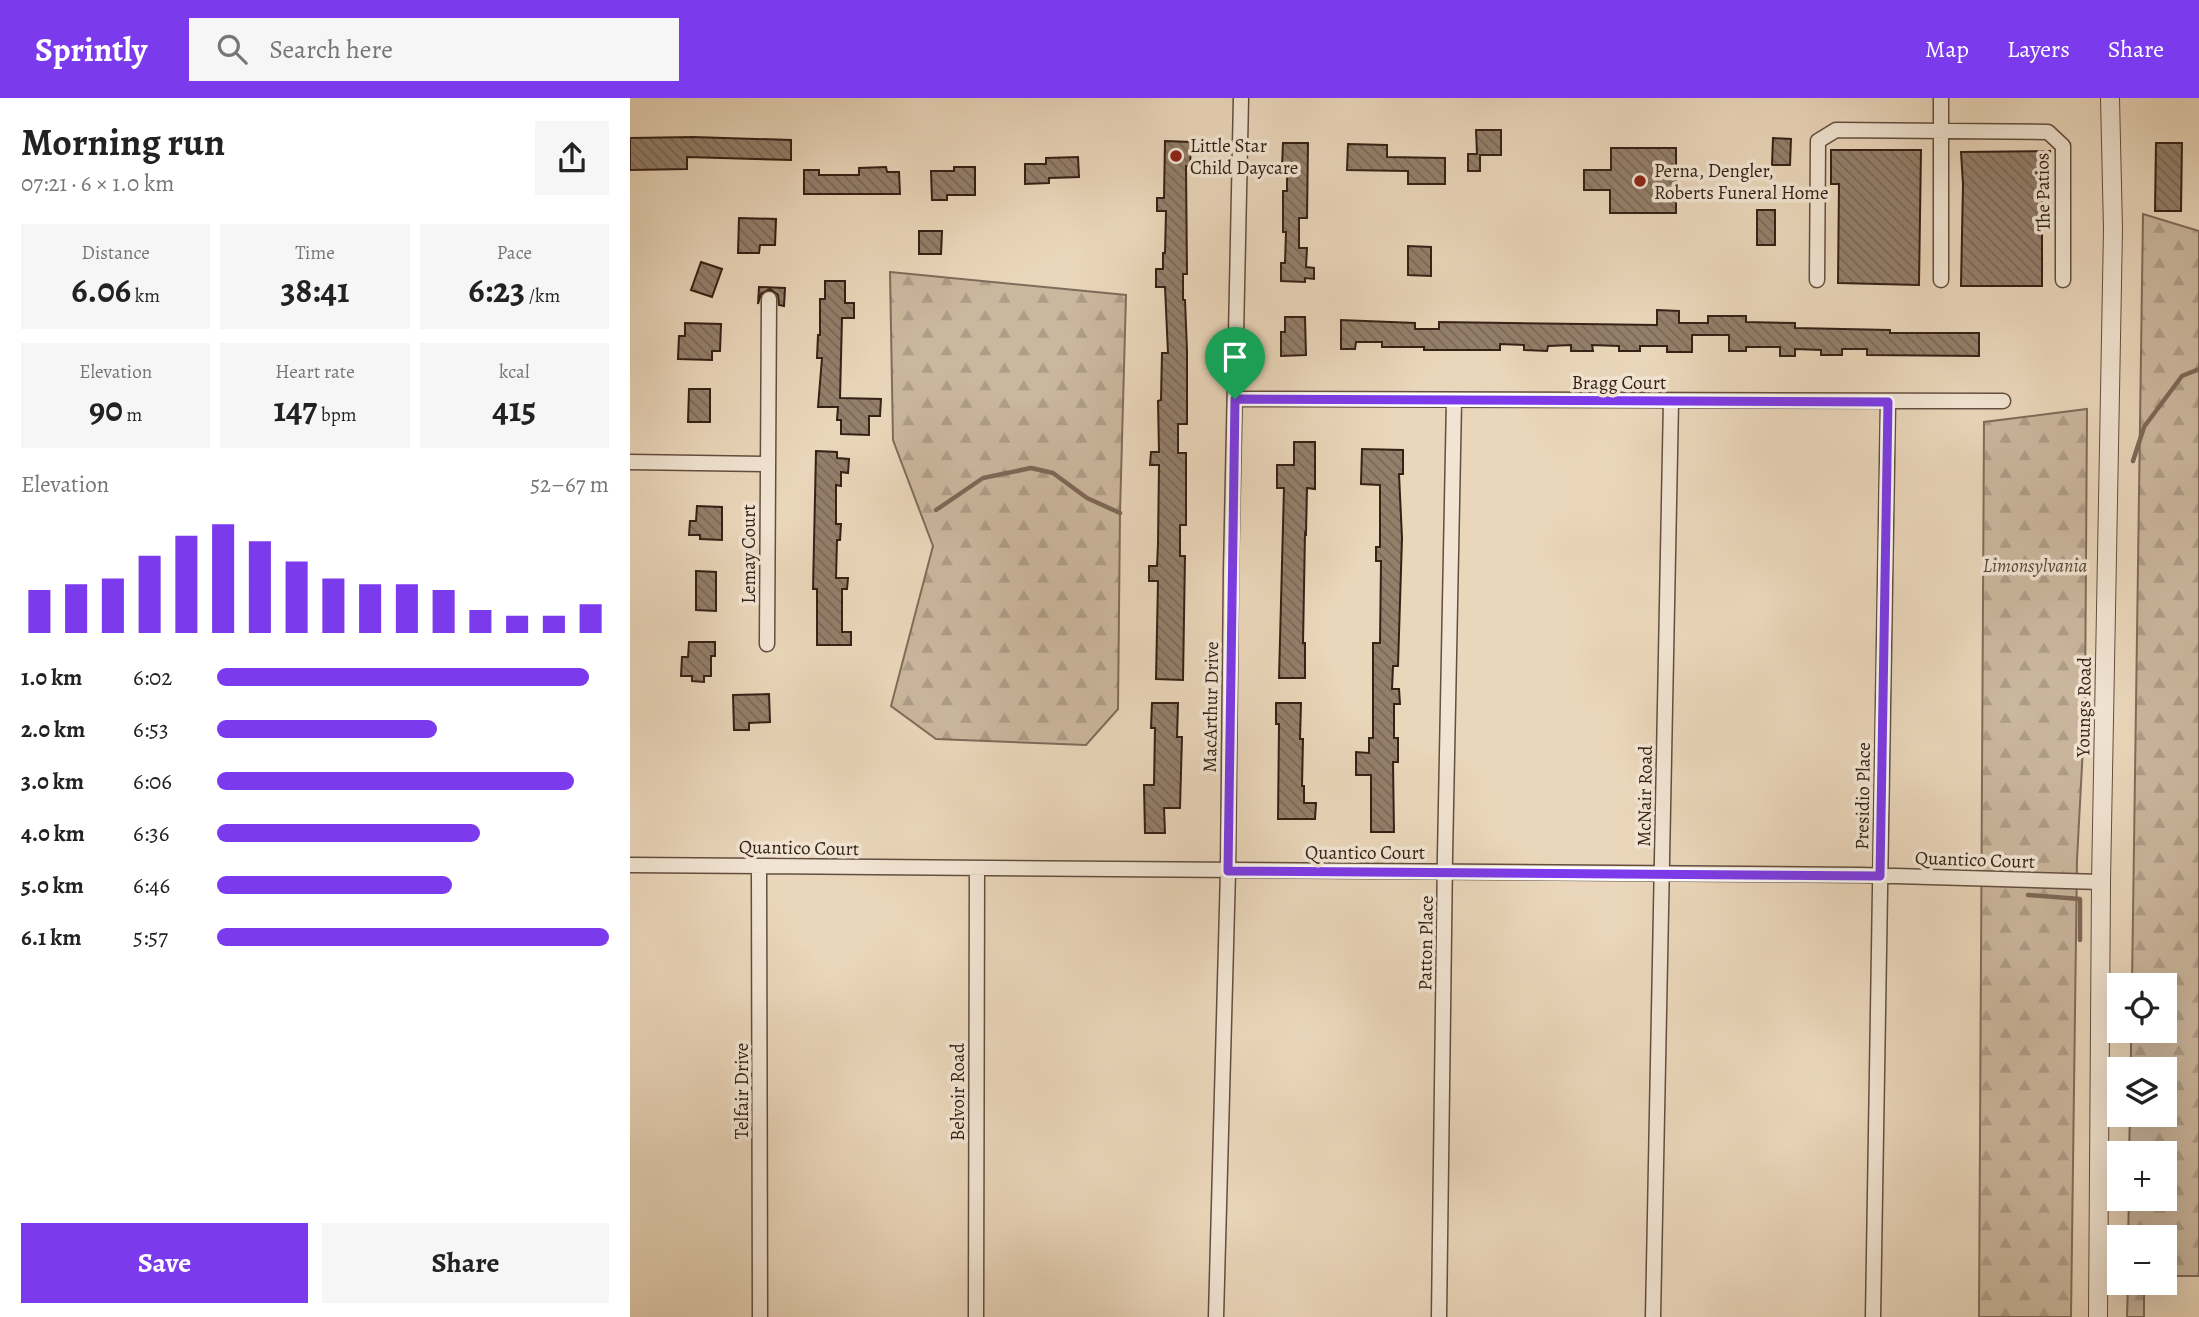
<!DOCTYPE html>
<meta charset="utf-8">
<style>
:root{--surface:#fff;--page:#f6f6f6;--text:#222;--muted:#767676;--accent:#7c3aed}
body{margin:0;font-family:Alegreya,serif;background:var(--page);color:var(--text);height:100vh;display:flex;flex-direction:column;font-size:26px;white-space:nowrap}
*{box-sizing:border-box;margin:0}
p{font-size:23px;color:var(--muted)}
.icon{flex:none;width:38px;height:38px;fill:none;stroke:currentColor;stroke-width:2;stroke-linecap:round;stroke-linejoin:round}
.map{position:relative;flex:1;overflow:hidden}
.drawer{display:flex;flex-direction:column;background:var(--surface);width:630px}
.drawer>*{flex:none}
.controls{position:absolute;left:1477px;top:875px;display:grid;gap:14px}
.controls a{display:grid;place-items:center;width:70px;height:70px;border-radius:0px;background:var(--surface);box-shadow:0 7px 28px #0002;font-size:35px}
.pin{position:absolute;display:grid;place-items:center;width:60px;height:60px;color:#fff;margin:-72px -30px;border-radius:50% 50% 50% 0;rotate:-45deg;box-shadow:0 0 7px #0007}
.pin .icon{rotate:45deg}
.round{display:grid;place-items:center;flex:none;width:74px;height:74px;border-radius:0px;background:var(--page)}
.overview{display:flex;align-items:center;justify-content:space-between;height:119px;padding:0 21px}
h1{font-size:38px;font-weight:700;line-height:52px}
.metrics{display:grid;grid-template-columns:repeat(3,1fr);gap:10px;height:119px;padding:7px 21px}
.metrics div{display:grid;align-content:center;border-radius:0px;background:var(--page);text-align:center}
.metrics b{font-size:35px;font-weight:700}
.metrics small{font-size:19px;font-weight:400}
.metrics p{font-size:19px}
.chart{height:196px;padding:14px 21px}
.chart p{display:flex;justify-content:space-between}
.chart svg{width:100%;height:126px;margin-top:7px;stroke:var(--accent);stroke-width:6}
.primary-button{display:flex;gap:14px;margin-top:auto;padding:14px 21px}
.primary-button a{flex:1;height:80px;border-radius:0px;background:var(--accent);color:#fff;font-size:28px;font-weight:700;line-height:80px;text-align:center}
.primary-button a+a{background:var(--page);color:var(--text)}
ul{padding:0 21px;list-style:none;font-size:23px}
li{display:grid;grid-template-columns:112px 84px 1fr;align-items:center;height:52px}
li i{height:18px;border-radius:9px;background:var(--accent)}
header{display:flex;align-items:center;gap:42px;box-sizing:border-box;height:98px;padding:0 35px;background:var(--accent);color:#fff}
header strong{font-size:33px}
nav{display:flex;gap:38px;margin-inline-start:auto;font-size:24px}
.search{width:490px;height:63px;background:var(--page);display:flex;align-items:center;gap:18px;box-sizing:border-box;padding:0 24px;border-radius:0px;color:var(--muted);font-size:26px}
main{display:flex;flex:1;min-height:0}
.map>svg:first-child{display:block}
.forest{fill:url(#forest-firs);stroke:#806c5a;stroke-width:2}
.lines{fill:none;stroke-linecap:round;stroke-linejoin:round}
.stream{stroke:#7d6857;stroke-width:4.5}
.building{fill:url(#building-back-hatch);stroke:#362116;stroke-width:2}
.minor-casing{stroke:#634e3f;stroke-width:17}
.tertiary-casing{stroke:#634e3f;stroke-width:20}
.minor{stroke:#f1e4d2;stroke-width:14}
.tertiary{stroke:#f1e4d2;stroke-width:18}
.route-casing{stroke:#fff;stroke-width:14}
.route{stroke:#7c3aed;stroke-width:9}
.poi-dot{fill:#8f2418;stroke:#f1e4d2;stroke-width:2.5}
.labels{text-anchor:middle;stroke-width:7;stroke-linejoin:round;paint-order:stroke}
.poi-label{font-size:19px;fill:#362116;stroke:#f1e4d2;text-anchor:start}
.street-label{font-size:19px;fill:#362116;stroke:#f1e4d2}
.park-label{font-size:19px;font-style:italic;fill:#5b4638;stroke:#f1e4d2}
</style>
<header>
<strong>Sprintly</strong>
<div class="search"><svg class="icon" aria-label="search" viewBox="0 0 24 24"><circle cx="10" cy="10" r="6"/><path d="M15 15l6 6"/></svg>Search here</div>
<nav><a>Map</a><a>Layers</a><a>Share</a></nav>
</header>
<main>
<section class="drawer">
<div class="overview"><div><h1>Morning run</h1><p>07:21 · 6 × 1.0 km</p></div><a class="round"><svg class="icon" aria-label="share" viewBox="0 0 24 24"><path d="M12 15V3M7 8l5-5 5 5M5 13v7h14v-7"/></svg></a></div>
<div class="metrics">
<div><p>Distance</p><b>6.06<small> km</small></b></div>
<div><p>Time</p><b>38:41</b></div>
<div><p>Pace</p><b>6:23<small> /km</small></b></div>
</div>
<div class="metrics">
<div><p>Elevation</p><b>90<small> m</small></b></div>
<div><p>Heart rate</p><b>147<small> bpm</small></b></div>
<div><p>kcal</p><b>415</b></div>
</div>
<div class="chart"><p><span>Elevation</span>52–67 m</p>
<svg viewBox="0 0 160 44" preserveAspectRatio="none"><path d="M5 44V29M15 44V27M25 44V25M35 44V17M45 44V10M55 44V6M65 44V12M75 44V19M85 44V25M95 44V27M105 44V27M115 44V29M125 44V36M135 44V38M145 44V38M155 44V34"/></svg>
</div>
<ul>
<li><b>1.0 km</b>6:02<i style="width:95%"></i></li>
<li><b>2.0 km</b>6:53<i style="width:56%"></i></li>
<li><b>3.0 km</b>6:06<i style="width:91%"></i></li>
<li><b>4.0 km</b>6:36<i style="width:67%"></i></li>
<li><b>5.0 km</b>6:46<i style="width:60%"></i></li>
<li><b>6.1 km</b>5:57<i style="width:100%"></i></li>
</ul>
<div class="primary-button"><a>Save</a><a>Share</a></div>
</section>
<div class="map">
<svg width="1569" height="1219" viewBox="0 0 1569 1219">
<defs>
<pattern id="forest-firs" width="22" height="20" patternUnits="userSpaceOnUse" patternTransform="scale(1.75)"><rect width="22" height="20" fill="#cbb79e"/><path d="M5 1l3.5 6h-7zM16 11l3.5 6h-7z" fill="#af9d87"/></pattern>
<pattern id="building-back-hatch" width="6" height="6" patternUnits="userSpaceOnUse" patternTransform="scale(1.75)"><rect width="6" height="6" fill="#947f6b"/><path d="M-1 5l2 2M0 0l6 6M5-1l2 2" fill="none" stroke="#7a6857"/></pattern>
</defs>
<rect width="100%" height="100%" fill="#ead6ba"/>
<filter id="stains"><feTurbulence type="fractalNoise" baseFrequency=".00286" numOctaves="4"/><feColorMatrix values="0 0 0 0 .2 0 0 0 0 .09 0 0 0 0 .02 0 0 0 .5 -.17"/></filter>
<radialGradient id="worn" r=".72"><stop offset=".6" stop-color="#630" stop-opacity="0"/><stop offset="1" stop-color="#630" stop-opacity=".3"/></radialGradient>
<!-- forest -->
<path class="forest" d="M1513,116L1569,133V1178H1535V1139H1498L1499,1101H1535V1055H1499L1500,1017H1535V971H1501V933H1535V887H1502Z
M260,174L496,197L490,415L488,611L456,647L306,641L261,608L303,448L263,342Z
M1457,311L1455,611L1447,762L1441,1219H1349L1354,324Z
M1498,1185H1514V1219H1497Z"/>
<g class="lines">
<!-- stream -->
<path class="stream" d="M1503,363L1514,329L1552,278L1569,271
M306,412L353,380L401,370L423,375L457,400L490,415
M1398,797L1450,801V842"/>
</g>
<!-- building -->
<path class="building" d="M846,32H871V57H850V73H838V56H847Z
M63,39L161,42V62L57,59V71L0,72V40Z
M1143,40L1161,41L1160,67H1142Z
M535,43L561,44L560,68H556L557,176H553V202H555L557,253V326H548V355H556V427H550V458H555L553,582L526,581L528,483H519V468H527L528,446L529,367H520L521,354H529L528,303L531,302L532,255H538L535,189H526V171H533V155H535L536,113H527V100H534Z
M653,45H678L677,120H669V150H677L676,169L684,170V181L675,180V184L651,183V165H655L656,134H653V93H657V69H652Z
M1526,45H1552L1551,113H1525Z
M718,46L757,47V59L815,60V86H778V73L717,72Z
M981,50H1046V115H980V92H954V72H981Z
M1201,52H1291L1289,187L1208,185L1209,86H1201Z
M1420,53V83L1412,84V188H1331L1333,86L1331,54Z
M448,59L449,79L419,80V85L395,86V66H416V60Z
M256,69L257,74H269L270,96H174V72H189V77H229V70Z
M324,69H345V97H317V102H302L301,73H324Z
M1127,112H1145V147H1127Z
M109,120L146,121L145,147H130L129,155H108Z
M289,133H312L311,156H289Z
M778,148L801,149V178L778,177Z
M71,164L92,171L82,199L61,192Z
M195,183H215V205H224V220H212L210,300L251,301L250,318H239V337L211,336V322H207L208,309H188L192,260H187L188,237H190V201H195Z
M129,189L155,190L154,208L149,207L148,197L140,191L131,196L128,206Z
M1027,212L1049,213V225H1078V218H1116V224L1165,225V230L1260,232V235H1349V258L1237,257V251H1212V257H1191V252L1165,251V258H1150V249H1116V253H1099V237H1062V254H1037V248H1010V253H989V248L962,247L963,253H941V247L918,248L917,253L894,252V247L870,246V252H794V249H752V244H726L725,251H711V222L785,225V231H809V224L1027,227Z
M655,219H675L676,257L651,258V234H655Z
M55,225L91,226L90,253H82V262L48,261L49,238H55Z
M59,291H80V324H58Z
M664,344H685V391L677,390L676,436L675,435L673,545H675V580H649L654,390H647V367H664Z
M732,351L773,352V376H769L772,440L768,568H763L762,591H769L770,606H764V640H768V664H763L764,734H741V677H726V654L739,655V640H743V545H750L751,463H746V449H750V387L731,386Z
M186,353L207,354V360L219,361L218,375L211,374V388L206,387V426H211L210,442H207L206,480H218L217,491H212V534H221V547H187V491H183Z
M67,408L92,409V442L70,441V437H59L60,423H66Z
M66,473L86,474V513L66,512Z
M59,544H85V558H81V578H74V584L62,583V578H51L52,559H58Z
M139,596L140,624L119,625V632H104L103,597Z
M522,605H548L547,639H552L550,710H534L535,735H515L514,687H524L525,630H521Z
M646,605H671L670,641H673L672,688H674V705H686L685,721H648L649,626H646Z"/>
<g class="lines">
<!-- minor casing -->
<g class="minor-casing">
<path id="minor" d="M1187,182L1188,43L1206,32L1418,34L1433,48V182
M1311,182V0
M605,301L1373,303
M0,364L137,366
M137,546L139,201
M0,767L1231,777L1471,784
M129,768L130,1219
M346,1219L347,770
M586,1219L598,773L601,473L611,0
M809,1219L815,758L824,303
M1023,1219L1041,303
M1243,1219L1258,304"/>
</g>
<!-- tertiary casing -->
<g class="tertiary-casing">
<path id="tertiary" d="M1468,1219L1471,784L1483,131L1480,0"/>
</g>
<!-- minor -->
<use href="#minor" class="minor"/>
<!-- tertiary -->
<use href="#tertiary" class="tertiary"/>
</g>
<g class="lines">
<!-- route casing -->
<g class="route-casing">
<path id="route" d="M605,301L1258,304L1250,778L598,773Z"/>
</g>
<!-- route -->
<use href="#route" class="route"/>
</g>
<!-- markers -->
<g class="poi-dot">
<circle cx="546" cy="58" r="7"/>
<circle cx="1010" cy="83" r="7"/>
</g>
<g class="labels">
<!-- poi labels -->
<g class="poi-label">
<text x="560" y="54">Little Star<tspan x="560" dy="22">Child Daycare</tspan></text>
<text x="1024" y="79">Perna, Dengler,<tspan x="1024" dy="22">Roberts Funeral Home</tspan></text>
</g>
<!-- street labels -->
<g class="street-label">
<text transform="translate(1412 94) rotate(-91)" y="7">The Patios</text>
<text x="989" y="291">Bragg Court</text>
<text transform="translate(118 456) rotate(-90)" y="7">Lemay Court</text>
<text transform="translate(580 609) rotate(-89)" y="7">MacArthur Drive</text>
<text transform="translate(1453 609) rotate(-89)" y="7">Youngs Road</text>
<text transform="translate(1014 698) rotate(-89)" y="7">McNair Road</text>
<text transform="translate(1232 698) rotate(-89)" y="7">Presidio Place</text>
<text transform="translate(169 749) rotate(1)" y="7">Quantico Court</text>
<text x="735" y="761">Quantico Court</text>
<text transform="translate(1345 761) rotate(2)" y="7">Quantico Court</text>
<text transform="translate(795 845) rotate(-89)" y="7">Patton Place</text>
<text transform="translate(111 993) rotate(-90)" y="7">Telfair Drive</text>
<text transform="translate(327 994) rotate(-90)" y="7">Belvoir Road</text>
</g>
<!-- park labels -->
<g class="park-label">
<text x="1405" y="474">Limonsylvania</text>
</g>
</g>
<rect width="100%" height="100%" filter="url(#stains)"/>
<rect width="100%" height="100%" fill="url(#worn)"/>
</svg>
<div class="controls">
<a><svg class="icon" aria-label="locate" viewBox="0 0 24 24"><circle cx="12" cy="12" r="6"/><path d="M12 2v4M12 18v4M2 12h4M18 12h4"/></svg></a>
<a><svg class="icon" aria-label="layers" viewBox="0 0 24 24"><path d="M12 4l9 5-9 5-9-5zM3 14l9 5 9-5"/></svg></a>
<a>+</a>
<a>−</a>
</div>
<div class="pin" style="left:605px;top:301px;background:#1e9e55"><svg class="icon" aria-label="arrive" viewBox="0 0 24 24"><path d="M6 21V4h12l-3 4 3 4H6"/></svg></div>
</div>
</main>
